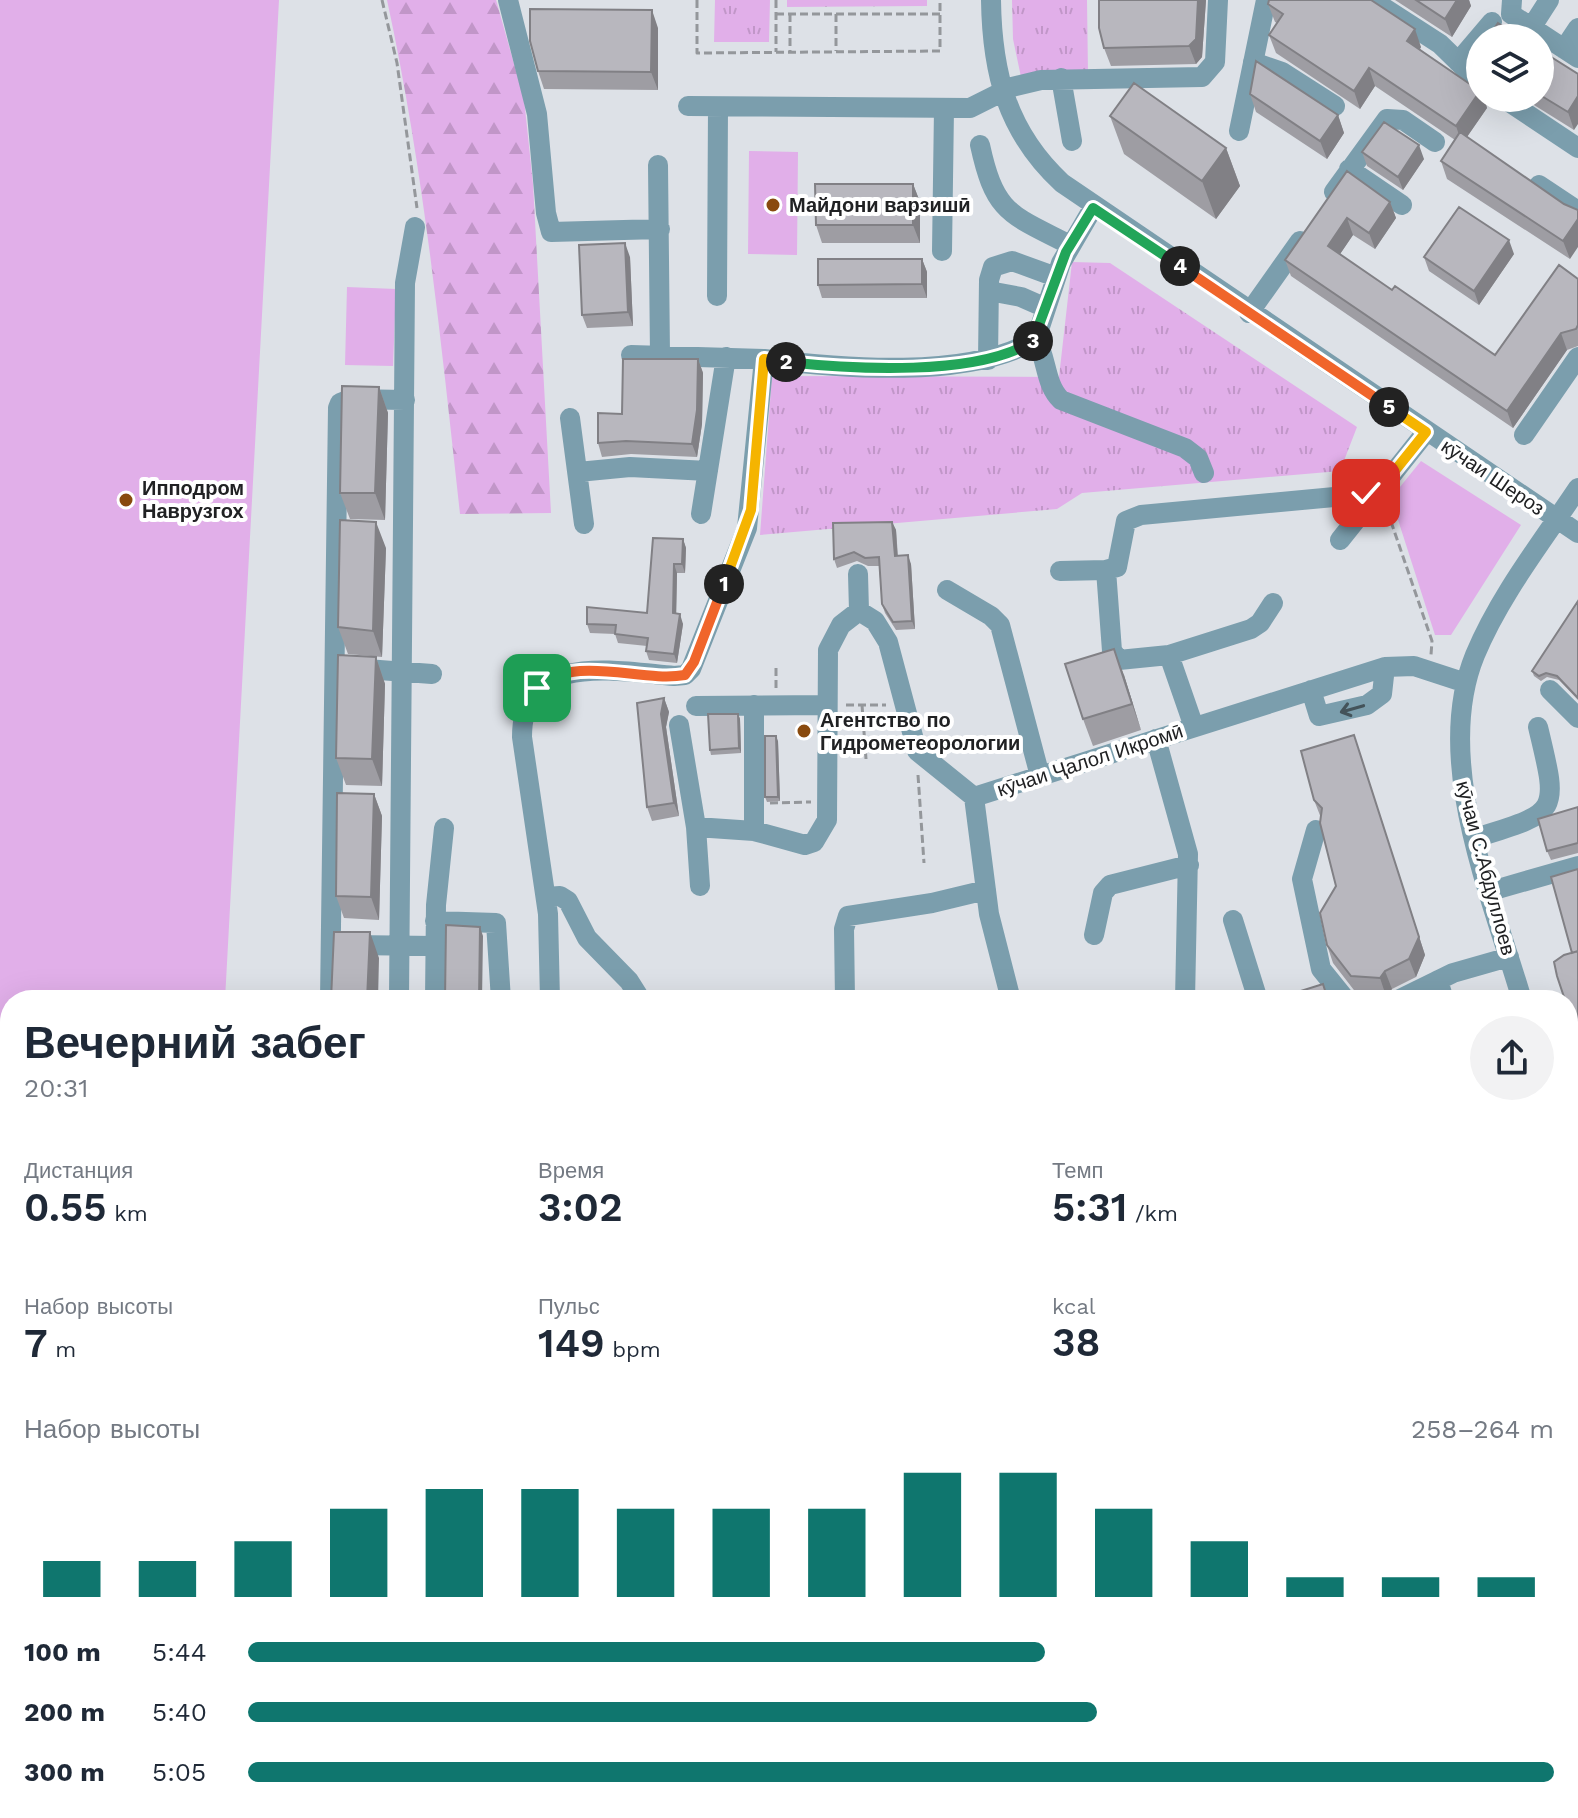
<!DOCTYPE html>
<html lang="ru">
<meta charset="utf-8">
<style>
:root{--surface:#fff;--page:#f2f2f3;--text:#1f2937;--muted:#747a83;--accent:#0f766e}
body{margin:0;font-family:"Work Sans",sans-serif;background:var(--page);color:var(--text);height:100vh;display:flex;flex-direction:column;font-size:30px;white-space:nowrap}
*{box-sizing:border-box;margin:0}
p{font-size:26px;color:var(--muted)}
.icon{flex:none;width:44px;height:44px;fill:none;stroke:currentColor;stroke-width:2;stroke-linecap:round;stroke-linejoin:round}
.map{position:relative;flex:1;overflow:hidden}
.sheet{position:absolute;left:0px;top:990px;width:1578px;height:828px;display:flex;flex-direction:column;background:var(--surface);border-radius:32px 32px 0 0;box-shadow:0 8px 32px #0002}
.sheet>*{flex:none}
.controls{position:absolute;left:1466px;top:24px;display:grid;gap:16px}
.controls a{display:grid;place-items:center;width:88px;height:88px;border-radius:50%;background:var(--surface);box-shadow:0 8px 32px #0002;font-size:40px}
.pin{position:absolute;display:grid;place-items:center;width:68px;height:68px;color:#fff;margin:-34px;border-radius:16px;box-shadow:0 4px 12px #0006}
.km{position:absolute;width:40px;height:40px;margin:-20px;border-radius:50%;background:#222;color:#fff;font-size:22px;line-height:40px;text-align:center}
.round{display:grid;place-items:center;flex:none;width:84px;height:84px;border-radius:42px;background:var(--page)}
.summary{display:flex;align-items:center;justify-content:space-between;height:136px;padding:0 24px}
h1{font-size:44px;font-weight:600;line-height:60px}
.stats{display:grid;grid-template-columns:repeat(3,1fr);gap:12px;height:136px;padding:8px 24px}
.stats div{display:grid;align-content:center}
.stats b{font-size:40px;font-weight:600}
.stats small{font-size:22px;font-weight:400}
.stats p{font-size:22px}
.chart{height:224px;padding:16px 24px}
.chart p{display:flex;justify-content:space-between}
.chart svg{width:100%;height:144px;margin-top:8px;stroke:var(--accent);stroke-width:6}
ul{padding:0 24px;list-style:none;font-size:26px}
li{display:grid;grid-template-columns:128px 96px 1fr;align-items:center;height:60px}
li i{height:20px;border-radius:10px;background:var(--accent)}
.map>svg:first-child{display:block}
.grass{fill:url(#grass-tufts)}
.forest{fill:url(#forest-firs)}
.park{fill:#e1afe9}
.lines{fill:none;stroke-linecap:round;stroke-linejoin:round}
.path{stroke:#94979b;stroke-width:3;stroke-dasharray:8 4;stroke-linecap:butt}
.minor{stroke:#7b9ead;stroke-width:20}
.rail-casing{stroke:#797b7f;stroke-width:8}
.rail{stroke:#fff;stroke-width:5;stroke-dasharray:15;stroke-linecap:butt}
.wall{fill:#9e9da3}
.shaded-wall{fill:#818085}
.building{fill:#b8b7be;stroke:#818085;stroke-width:2}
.oneway{stroke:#44535a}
.split-1-casing{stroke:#fff;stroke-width:16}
.split-2-casing{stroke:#fff;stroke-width:16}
.split-3-casing{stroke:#fff;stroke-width:16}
.split-4-casing{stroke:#fff;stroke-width:16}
.split-5-casing{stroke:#fff;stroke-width:16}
.split-6-casing{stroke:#fff;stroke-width:16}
.split-1{stroke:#f0652b;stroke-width:10}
.split-2{stroke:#f5b400;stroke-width:10}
.split-3{stroke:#22a559;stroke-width:10}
.split-4{stroke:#22a559;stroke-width:10}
.split-5{stroke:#f0652b;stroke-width:10}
.split-6{stroke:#f5b400;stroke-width:10}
.poi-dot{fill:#894a0e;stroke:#fff;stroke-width:3}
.labels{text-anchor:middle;stroke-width:8;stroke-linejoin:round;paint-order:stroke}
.poi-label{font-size:20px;font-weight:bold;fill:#202123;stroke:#fff;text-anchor:start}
.street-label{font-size:20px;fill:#202123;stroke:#fff}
</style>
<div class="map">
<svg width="1578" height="1818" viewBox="0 0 1578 1818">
<defs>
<pattern id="grass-tufts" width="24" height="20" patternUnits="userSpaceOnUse" patternTransform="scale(2)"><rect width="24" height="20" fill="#e1afe9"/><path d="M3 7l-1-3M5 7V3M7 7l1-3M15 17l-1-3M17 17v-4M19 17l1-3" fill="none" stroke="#c196c8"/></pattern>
<pattern id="forest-firs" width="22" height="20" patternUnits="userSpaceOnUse" patternTransform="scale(2)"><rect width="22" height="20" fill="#e1afe9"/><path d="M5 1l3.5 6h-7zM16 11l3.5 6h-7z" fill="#c196c8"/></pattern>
</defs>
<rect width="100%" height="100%" fill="#dde1e7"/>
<!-- grass -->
<path class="grass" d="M715,0H770L769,42H714Z
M787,0H927V6L787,7Z
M1012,0H1087L1088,74L1021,77L1013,39Z
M1072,262L1110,263L1357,427L1340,471L1082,493L1057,509L760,535L772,376L1059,377Z"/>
<!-- forest -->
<path class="forest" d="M387,0H496L524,99L533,184L551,513L460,514C441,342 424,170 387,0Z"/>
<!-- park -->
<path class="park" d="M0,0H279L225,1000H10V1332L0,1335Z
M749,151L798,152L797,255L748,254Z
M347,287L396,289L393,366L345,365Z
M1421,461L1521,525L1451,635H1435L1391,498Z
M971,1808H1102L1106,1816L975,1818Z"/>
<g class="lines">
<!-- path -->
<path class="path" d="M382,0L397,63L417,208
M697,0V53L940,51V0
M776,0V52
M776,14H940
M790,14V51
M836,14V51
M1387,510L1432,641L1431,655
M776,668V689
M846,705H886
M862,705L866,759
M918,775L924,863
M770,803L811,802
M1568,1333L1578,1368
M264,1808L278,1818
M816,1808L821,1818
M1304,1808L1314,1818
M727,1818L728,1809"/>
<!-- minor -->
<path class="minor" d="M508,0L537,114L546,213L551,232L660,229
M991,0C992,73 1007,132 1062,183L1578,533
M1372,0L1440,44L1480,83
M1512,0L1511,14L1578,58
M1531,28L1549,0
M1564,49L1578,28
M1253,62L1282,72L1335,106
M1458,62L1492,22
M1061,78L1072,141
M1503,98L1578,148
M688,106L970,108L1012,87L1041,80L1202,77L1215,62L1218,0
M1239,131L1266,0
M980,145C995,214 1010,214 1070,245
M658,165L660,355
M1349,169L1402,205
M1539,185L1578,211
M1334,192L1387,119L1403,120L1435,142
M942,251L944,108
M989,291L1021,297L1046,308
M717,296L718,107
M1249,313L1300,241
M1036,339C1047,358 1045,385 1061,400L1185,448L1198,458L1204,473
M631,355L764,359
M988,360L989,280L993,267L1012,261L1056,277
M570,418L584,524
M1524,435L1578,357
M578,472L630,467L708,471
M701,514L726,357
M1340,540L1426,432
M1060,571L1106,570
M858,574L859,611
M947,590L991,616L1000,625L1040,776
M1169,655L1251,629L1260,623L1273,603
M353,668L432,674
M1311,690L1319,716L1367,705L1382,694L1385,667
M1550,690L1578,718
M754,705V831
M696,706L827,705
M679,725L696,827L754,831L805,845L814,842L827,820L828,650L841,625L859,611L875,621L888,642L917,751L974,797
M1194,727L1169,655L1119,660L1112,651L1106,570L1117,567L1126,521L1141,515L1377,493
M1156,739L1188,854L1185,1000
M696,827L700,886
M1316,830L1302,879L1321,969L1346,1000
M1475,838C1560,812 1559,814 1538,727
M1491,891L1578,866
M546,897L560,896L568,901L587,938L629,981L641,1000
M1233,920L1258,1000
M435,921L496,923L501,1000
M1094,935L1103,893L1110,885L1189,865
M350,945L435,946
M1438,980L1444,1000
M330,1000L338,408L340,403L350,399L405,400
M399,1000L405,283L415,227
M435,1000L436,905L444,828
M550,1000L548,914L522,737C522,651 615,671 674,676L685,675L691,669L747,528L764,359C839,368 971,380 1036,339L1061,263L1093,208
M845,1000L844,929L848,916L932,903L986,890
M1011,1000L989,914L974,797L1385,667L1414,666L1466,683
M1398,1000L1453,973L1509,957
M1522,1000C1492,897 1432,760 1475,655C1500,595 1542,542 1578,488
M1568,1160L1578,1194
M1568,1271L1578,1268
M0,1446L10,1445
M0,1588L10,1592
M0,1608L10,1612
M1568,1631L1578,1628
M0,1671L10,1677
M154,1808L158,1818
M336,1808L349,1818
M365,1808L379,1818
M563,1808L566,1818
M896,1808L899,1818
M1229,1818L1242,1808"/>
<!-- rail casing -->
<g class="rail-casing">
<path id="rail" d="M0,1647L10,1652
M282,1808L298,1818"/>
</g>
<!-- rail -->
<use href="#rail" class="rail"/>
</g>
<!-- wall -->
<path class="wall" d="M1206,0L1202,57L1196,64L1111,66L1104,48Z
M1395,0H1469L1471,6L1452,37Z
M1268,4L1421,47L1420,49L1480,98H1484L1487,108L1467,137L1564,204L1570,259L1447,179L1441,161L1455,140L1375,86L1360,109L1276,53L1269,35L1277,23L1275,22Z
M658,28V90L544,89L538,71Z
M1540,50L1578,74L1574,130L1523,98H1540Z
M1250,94L1338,115L1344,133L1327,159L1256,112Z
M1110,116L1226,148L1240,186L1216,219L1124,154Z
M1362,152L1424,159L1403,190L1367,166Z
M1347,171L1390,202L1396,218L1375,249L1353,235L1340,254L1392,290L1495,355L1578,279V346L1567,350L1513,428L1291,276L1285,260Z
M913,184L920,202V243H822L816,225Z
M1514,254L1479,305L1429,271L1424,257Z
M630,257L633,326L587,328L582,315Z
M922,259L927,272V298H822L818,285Z
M698,359L703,373L702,424L697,457L631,454L602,457L598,443Z
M379,387L388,413L385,520L350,519L340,493Z
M892,522L896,530L898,556L911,564L915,629L896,630L885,613L882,604L879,566H868L857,561L837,568L834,559Z
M683,539L686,548L685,573H677L676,614L683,624L677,663L649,660L646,651L647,646L618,643L615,634L590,633L587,624L647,613Z
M386,548L382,657L348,654L338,627Z
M1578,601V700L1559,680L1547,677L1541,681L1534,676L1532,671Z
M376,657L385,684L382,786L346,785L336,758Z
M1124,675L1141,730L1093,746L1083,719Z
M664,698L669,712L666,727L679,816L652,821L647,807Z
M738,714L740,719L741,753L711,755L710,750Z
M778,741L780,801L767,802L765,797Z
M1360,753L1425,955L1416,977L1392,989L1386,996L1357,994L1333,963L1327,945L1336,886L1321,818L1314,800Z
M374,794L382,816L379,920L344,918L336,896Z
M1578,807V853L1551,860L1547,851Z
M1568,1490L1578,1521V1605L1568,1608Z
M447,1808H523L483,1811V1815L469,1818H449Z
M526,1808H538L539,1812Z
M1117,1808H1202L1204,1817L1199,1818H1120Z
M1326,1808H1391L1380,1810L1381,1814L1366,1818H1345L1343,1814L1329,1818Z"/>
<!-- shaded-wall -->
<path class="shaded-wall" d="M1198,0H1206L1202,57L1196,64L1189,46Z
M1457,0H1469L1471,6L1452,37L1445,19Z
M652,10L658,28V90L651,72Z
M1415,29L1421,47L1414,59L1407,41Z
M1369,68L1375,86L1360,109L1354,91Z
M1480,91V98H1484L1487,108L1462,144L1456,126Z
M1578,96V124L1574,130L1568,112Z
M1338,115L1344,133L1327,159L1320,141Z
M1419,145L1424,159L1403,190L1398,177Z
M1226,148L1240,186L1216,219L1202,181Z
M913,184L920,202V243L913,225Z
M1390,202L1396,218L1375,249L1369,233Z
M1347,218L1353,235L1334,263L1328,246Z
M1578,219V247L1570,259L1563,241Z
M1509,240L1514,254L1479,305L1474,291Z
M625,243L630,257L633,326L628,312Z
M922,259L927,272V298L922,284Z
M1561,333L1567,350L1513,428L1507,411Z
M698,359L703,373L702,424L697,457L692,444Z
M379,387L388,413L385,520L375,493Z
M376,522L386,548L382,657L373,631Z
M892,522L896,530L898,565L895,556Z
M683,539L686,548L685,573L682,564Z
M908,555L911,564L915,629L912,621Z
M674,564L677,573L676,623L673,613Z
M680,614L683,624L677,663L674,654Z
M1114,649L1124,675L1141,730L1132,704Z
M376,657L385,684L382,786L372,759Z
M664,698L669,712L666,727L679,816L674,803L661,714Z
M738,714L740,719L741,753L739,748Z
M1354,735L1425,955L1416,977L1409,959Z
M776,736L778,741L780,801L778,797Z
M374,794L382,816L379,920L371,897Z
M480,927L483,936L482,1000H479Z
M370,932L379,958L378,1000H367Z
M1385,971L1392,989L1386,996L1380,978Z
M53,1808H57L58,1810L50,1818H43Z"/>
<!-- building -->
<path class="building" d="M1099,0H1198L1196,39L1189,46L1104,48L1099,28Z
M1269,0H1371L1415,29L1407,41L1480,91L1456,126L1369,68L1354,91L1269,35L1283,14L1268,4Z
M1416,0H1457L1445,19Z
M530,9L652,10L651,72L538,71L530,41Z
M1498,23L1521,38H1488Z
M1540,50L1578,74V96L1568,112L1540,95Z
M1256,61L1338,115L1320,141L1250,94Z
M1134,83L1226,148L1202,181L1110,116Z
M1384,122L1419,145L1398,177L1362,152Z
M1460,132L1564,204L1578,210V219L1563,241L1441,161Z
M1347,171L1390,202L1369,233L1347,218L1328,246L1392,290L1395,286L1495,355L1559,265L1578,279V325L1576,329L1561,333L1507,411L1285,260Z
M815,184H913V225H816Z
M1459,207L1509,240L1474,291L1424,257Z
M625,243L628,312L582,315L579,245Z
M818,259H922V284L818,285Z
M623,359H698L697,410L692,444L626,441L598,443V413L622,414Z
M342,386L379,387L375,493H340Z
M340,520L376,522L373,631L338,627Z
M892,522L895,556L908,555L912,621L893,622L882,604L879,557L865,558L854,552L834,559L833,523Z
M653,538L683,539L682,564H674L673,613L680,614L674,654L646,651L648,638L615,634L616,625L587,624V607L647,613Z
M1578,601V698L1557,676L1546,673L1539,676L1532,671Z
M1114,649L1132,704L1083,719L1065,664Z
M338,655L376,657L372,759L336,758Z
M664,698L661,714L674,803L647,807L637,703Z
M708,714H738L739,748L710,750Z
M1354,735L1419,937L1409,959L1385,971L1380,978L1351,976L1327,945L1320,913L1336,886L1320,823L1322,808L1314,800L1301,751Z
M765,736H776L778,797H765Z
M337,793L374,794L371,897L336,896Z
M1578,807V843L1547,851L1538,819Z
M1578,869V951L1572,953L1551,877Z
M446,925L480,927L479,1000H445Z
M334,932H370L367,1000H331Z
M1578,951V1040L1568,1010V1000H1565L1557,976L1554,962L1564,955Z
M1323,984L1328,1000H1272Z
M1568,1491L1578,1525V1585L1568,1588Z
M0,1682L10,1688V1808H53L43,1818H0V1732L3,1729L0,1726Z
M447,1808H468L448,1813Z
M1117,1808H1181L1143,1818H1120Z"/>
<!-- one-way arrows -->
<defs><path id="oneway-shaft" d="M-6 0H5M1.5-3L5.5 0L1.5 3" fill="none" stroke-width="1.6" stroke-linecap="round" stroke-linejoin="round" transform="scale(2)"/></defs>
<use class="oneway" href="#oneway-shaft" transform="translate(1352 709) rotate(164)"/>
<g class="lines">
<!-- split-1 casing -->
<g class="split-1-casing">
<path id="split-1" d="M537,688C576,653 639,683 685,675L694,662L724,584"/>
</g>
<!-- split-2 casing -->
<g class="split-2-casing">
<path id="split-2" d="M724,584L751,510L764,359L786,362"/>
</g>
<!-- split-3 casing -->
<g class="split-3-casing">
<path id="split-3" d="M786,362C852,369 977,377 1033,341"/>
</g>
<!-- split-4 casing -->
<g class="split-4-casing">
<path id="split-4" d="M1033,341L1066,252L1093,208L1180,266"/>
</g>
<!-- split-5 casing -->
<g class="split-5-casing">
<path id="split-5" d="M1180,266L1389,407"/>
</g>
<!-- split-6 casing -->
<g class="split-6-casing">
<path id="split-6" d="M1366,493H1377L1426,432L1389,407"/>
</g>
<!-- split-1 -->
<use href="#split-1" class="split-1"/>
<!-- split-2 -->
<use href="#split-2" class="split-2"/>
<!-- split-3 -->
<use href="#split-3" class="split-3"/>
<!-- split-4 -->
<use href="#split-4" class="split-4"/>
<!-- split-5 -->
<use href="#split-5" class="split-5"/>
<!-- split-6 -->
<use href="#split-6" class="split-6"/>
</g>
<!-- markers -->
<g class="poi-dot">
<circle cx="773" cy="205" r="8"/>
<circle cx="126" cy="500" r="8"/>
<circle cx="804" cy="731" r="8"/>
</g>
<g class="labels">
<!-- poi labels -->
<g class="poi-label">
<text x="789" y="212">Майдони варзишӣ</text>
<text x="142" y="495">Ипподром<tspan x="142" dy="23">Наврузгох</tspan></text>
<text x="820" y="727">Агентство по<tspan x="820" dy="23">Гидрометеорологии</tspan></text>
</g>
<!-- street labels -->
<g class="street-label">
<text transform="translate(1493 477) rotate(34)" y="7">кӯчаи Шероз</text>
<text transform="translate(1090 760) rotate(-18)" y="7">кӯчаи Ҷалол Икромӣ</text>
<text transform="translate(1486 868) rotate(75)" y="7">кӯчаи С.Абдуллоев</text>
</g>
</g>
</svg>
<div class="controls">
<a><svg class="icon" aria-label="layers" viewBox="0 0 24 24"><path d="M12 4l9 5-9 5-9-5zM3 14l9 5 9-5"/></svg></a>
</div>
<div class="pin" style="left:537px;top:688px;background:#1e9e55"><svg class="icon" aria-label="arrive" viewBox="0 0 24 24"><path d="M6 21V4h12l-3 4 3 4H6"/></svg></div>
<div class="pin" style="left:1366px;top:493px;background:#d93025"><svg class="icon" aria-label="check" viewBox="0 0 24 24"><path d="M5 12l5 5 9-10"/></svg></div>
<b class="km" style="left:724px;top:584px">1</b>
<b class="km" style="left:786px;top:362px">2</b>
<b class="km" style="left:1033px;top:341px">3</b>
<b class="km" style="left:1180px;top:266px">4</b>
<b class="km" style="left:1389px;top:407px">5</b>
<section class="sheet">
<div class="summary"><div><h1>Вечерний забег</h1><p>20:31</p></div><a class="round"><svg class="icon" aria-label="share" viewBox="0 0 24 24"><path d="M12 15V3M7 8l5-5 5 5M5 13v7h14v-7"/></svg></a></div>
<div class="stats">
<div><p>Дистанция</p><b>0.55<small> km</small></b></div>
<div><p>Время</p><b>3:02</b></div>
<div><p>Темп</p><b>5:31<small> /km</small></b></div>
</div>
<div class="stats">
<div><p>Набор высоты</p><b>7<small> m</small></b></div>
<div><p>Пульс</p><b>149<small> bpm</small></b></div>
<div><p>kcal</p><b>38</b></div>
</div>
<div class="chart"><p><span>Набор высоты</span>258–264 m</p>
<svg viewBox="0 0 160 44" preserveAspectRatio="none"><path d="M5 44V33M15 44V33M25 44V27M35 44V17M45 44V11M55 44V11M65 44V17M75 44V17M85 44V17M95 44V6M105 44V6M115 44V17M125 44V27M135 44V38M145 44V38M155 44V38"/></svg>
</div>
<ul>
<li><b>100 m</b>5:44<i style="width:61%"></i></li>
<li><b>200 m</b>5:40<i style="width:65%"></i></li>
<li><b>300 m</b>5:05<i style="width:100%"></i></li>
</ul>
</section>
</div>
